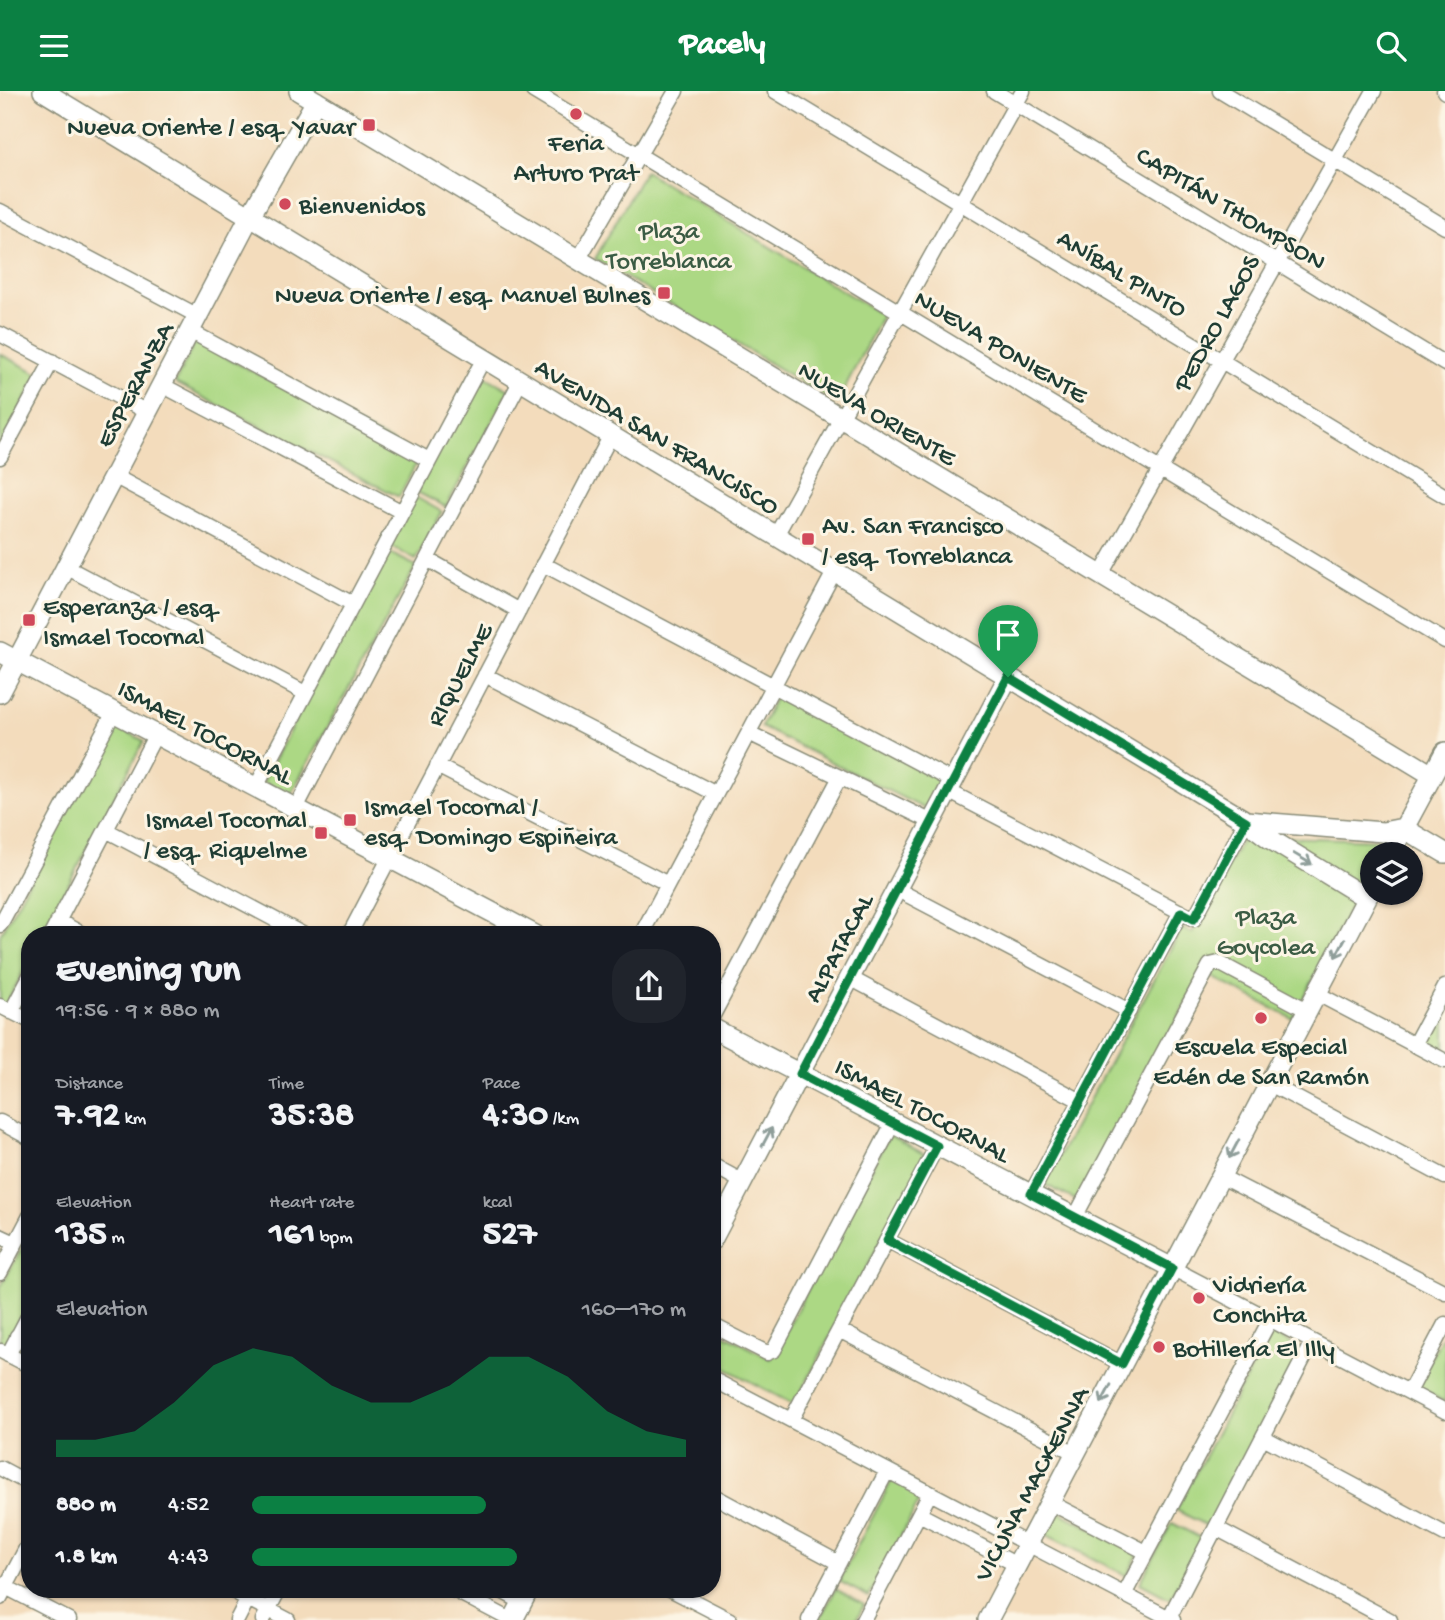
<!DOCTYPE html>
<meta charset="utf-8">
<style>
:root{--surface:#171b24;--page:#20242c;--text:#f1f3f6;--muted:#9ea1a6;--accent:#0b8043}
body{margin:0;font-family:"Gochi Hand",sans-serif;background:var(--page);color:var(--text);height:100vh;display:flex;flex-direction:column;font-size:26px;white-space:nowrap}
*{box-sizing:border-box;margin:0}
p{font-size:23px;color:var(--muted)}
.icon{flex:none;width:38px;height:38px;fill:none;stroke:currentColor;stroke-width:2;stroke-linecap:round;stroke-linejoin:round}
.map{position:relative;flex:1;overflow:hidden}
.panel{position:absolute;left:21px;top:835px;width:700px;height:672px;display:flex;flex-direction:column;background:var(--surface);border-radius:28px;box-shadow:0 2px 5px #0004}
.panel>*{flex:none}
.tools{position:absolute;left:1360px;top:751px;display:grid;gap:14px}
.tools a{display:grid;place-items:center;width:63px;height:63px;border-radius:50%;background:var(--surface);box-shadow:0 2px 5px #0004;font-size:35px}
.pin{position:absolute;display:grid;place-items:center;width:60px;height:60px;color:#fff;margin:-72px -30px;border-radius:50% 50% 50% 0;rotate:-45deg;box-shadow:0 0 7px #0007}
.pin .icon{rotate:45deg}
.round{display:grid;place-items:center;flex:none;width:74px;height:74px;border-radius:28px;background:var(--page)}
.headline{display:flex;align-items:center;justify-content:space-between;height:119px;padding:0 35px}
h1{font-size:38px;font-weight:800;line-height:52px}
.metrics{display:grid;grid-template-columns:repeat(3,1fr);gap:10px;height:119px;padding:7px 35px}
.metrics div{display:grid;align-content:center}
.metrics b{font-size:35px;font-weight:800}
.metrics small{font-size:19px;font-weight:400}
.metrics p{font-size:19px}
.chart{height:196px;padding:14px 35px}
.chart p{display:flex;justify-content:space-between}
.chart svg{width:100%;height:126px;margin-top:7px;fill:var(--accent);opacity:.7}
ul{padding:0 35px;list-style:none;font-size:23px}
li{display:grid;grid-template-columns:112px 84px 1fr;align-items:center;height:52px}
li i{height:18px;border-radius:9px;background:var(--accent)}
header{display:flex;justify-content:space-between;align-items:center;height:91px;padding:0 35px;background:var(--accent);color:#fff;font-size:32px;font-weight:800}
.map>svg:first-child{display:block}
.green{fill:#acd884;stroke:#668a5c;stroke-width:2}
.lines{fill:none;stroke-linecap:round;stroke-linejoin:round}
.street-casing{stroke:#898c78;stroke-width:17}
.secondary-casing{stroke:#898c78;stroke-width:22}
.street{stroke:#fff;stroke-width:14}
.secondary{stroke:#fff;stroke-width:19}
.oneway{stroke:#8f9e9a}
.route-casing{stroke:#fff;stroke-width:14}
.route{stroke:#0b8043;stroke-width:9}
.poi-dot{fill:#d1495b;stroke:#fcf5e5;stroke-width:2.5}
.labels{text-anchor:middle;stroke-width:6;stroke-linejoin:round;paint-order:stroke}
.poi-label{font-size:26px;fill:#1f3d34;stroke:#fcf5e5;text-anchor:start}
.street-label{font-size:26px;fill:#1f3d34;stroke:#fcf5e5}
.park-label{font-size:26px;fill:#3b5c44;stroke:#fcf5e5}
</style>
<header><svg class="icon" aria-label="menu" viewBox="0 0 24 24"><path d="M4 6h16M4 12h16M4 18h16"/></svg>Pacely<svg class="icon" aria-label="search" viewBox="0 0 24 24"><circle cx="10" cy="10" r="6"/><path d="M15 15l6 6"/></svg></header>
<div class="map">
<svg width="1445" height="1529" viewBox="0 0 1445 1529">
<rect width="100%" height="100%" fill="#fcf5e5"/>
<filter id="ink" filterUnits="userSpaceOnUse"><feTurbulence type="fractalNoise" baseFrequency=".0143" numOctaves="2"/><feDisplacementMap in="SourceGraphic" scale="14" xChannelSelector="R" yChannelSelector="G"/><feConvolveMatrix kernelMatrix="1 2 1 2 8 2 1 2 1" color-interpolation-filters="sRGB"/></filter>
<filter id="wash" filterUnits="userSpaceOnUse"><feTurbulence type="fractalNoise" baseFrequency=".00686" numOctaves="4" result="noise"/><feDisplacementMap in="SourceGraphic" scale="28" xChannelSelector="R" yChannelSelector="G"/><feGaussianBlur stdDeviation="1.57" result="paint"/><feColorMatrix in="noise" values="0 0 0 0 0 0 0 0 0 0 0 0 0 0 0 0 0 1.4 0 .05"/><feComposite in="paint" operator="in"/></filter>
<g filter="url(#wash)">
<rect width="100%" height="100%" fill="#f3dcbc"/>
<!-- green -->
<path class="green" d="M645,80L882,224L837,312L595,168Z
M195,251L420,365L399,406L175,292Z
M0,263L39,283L0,356Z
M479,282L509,299L446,416L415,400Z
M414,405L442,421L416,469L388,454Z
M384,459L416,475L289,706L263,691Z
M777,603L943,690L927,719L761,636Z
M115,634L144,650L42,843L30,844V868L5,915L0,913V844Z
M1244,745L1384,749L1377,763H1372V773L1293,928L1203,881L1079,1111L1044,1093L1182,837L1192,842Z
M1445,912V961L1424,949Z
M889,1044L926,1064L794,1314L712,1270V1261L722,1242L771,1268Z
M30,1142V1211L7,1254L0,1250V1197Z
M1445,1240V1311L1416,1296Z
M1270,1242L1303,1259L1209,1436L1176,1419Z
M893,1387L923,1403L869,1506L839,1490Z
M1055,1419L1139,1461L1127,1485L1043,1442Z
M1172,1432L1203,1448L1170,1508L1140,1492Z
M836,1498L864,1514L856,1529H819Z"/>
</g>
<g filter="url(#ink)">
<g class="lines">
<!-- street casing -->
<g class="street-casing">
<path id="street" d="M533,0L1445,550
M775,0L1445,405
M994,0L1445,273
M1220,0L1445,136
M1444,0L1445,1
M0,120L198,225
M578,169L676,0
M190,240L429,369
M0,243L147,321
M162,294L402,421
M0,366L52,270
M114,385L353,513
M775,446L1023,0
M427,468L519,520
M543,473L953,690
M66,476L305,602
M1100,485L1374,0
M485,584L716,703
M749,642L932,731
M437,675L668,793
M256,696L483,269
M948,700L1194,828L1246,730
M296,717L520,291
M106,739L304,844
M896,798L1129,920
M58,830L84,844
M0,834L114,621
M51,844L156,643
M349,844L610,346
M641,844L834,481
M850,887L1081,1010
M1316,902L1445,970
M0,915L30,930
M11,921L30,885
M712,926L840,686
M1414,954L1445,896
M1268,992L1445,1086
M0,1031L30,1047
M712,1074L743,1091
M1220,1085L1445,1201
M1031,1103L1181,821
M1075,1126L1210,874L1219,872L1307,919
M0,1145L15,1152
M887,1149L1122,1273
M1172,1177L1445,1320
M0,1182L30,1125
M712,1234L767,1262L774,1259L893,1032
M839,1239L1075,1362
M17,1245L30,1252
M1,1260L30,1275
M8,1264L30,1222
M712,1288L1173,1529
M1409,1301L1445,1233
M791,1329L937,1055
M1263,1346L1445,1443
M0,1377L30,1393
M712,1404L839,1472
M1049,1411L1146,1461
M919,1423L1017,1474
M1216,1437L1390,1529
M0,1493L69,1529
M229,1498L288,1529
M452,1498L511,1529
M498,1498L522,1511
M670,1498L730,1529
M1124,1504L1270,1229
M0,1507L30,1450
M1169,1527L1312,1251
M237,1529L253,1498
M263,1529L279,1498
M809,1529L887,1380
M863,1529L930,1402"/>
</g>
<!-- secondary casing -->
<g class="secondary-casing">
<path id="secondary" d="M43,0L1246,730L1270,748L1366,807
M299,0L1432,684
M0,561L535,844
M0,602L249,127L316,10
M1246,730L1383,741L1403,737
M1403,737L1445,762
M1390,763L1445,661
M712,937L1172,1177
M712,1149L1008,586
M513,1529L529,1498
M988,1529L1372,797"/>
</g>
<!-- street -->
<use href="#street" class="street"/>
<!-- secondary -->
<use href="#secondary" class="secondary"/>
</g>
<!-- one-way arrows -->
<defs><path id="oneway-shaft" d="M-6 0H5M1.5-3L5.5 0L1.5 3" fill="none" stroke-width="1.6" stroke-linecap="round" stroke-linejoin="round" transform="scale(1.75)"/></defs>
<g class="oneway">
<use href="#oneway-shaft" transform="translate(1303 768) rotate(31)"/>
<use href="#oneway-shaft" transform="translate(1340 857) rotate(118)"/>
<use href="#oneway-shaft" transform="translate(767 1046) rotate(-62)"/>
<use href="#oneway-shaft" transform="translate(1234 1058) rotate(118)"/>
<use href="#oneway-shaft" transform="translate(1106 1303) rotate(118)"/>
</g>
</g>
<g class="lines" filter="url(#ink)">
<!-- route casing -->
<g class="route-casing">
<path id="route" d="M1008,586L1246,730L1194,828L1181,821L1031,1103L1172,1177L1122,1273L887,1149L937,1055L800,983Z"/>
</g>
<!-- route -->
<use href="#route" class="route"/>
</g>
<!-- markers -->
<g class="poi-dot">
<circle cx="576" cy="23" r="7"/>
<rect x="362" y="27" width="14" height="14" rx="3.5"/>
<circle cx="285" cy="113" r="7"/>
<rect x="657" y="195" width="14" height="14" rx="3.5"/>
<rect x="801" y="441" width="14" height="14" rx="3.5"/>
<rect x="22" y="522" width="14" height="14" rx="3.5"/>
<rect x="343" y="722" width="14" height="14" rx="3.5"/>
<rect x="314" y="735" width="14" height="14" rx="3.5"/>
<circle cx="1261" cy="927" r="7"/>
<circle cx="1199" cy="1207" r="7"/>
<circle cx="1159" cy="1256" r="7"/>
</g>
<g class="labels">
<!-- poi labels -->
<g class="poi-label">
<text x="355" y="43" text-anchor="end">Nueva Oriente / esq. Yavar</text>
<text x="576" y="59" text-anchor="middle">Feria<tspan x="576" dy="30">Arturo Prat</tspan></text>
<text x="299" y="122">Bienvenidos</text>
<text x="650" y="211" text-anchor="end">Nueva Oriente / esq. Manuel Bulnes</text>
<text x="822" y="442">Av. San Francisco<tspan x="822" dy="30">/ esq. Torreblanca</tspan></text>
<text x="43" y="523">Esperanza / esq.<tspan x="43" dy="30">Ismael Tocornal</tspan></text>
<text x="364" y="723">Ismael Tocornal /<tspan x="364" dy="30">esq. Domingo Espiñeira</tspan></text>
<text x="307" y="736" text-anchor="end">Ismael Tocornal<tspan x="307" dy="30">/ esq. Riquelme</tspan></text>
<text x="1261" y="963" text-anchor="middle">Escuela Especial<tspan x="1261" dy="30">Edén de San Ramón</tspan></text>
<text x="1213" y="1201">Vidriería<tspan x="1213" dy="30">Conchita</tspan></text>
<text x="1173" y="1265">Botillería El Illy</text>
</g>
<!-- street labels -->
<g class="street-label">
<text transform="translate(1232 116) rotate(31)" y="9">CAPITÁN THOMPSON</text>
<text transform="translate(1123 181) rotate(31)" y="9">ANÍBAL PINTO</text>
<text transform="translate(1215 231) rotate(-61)" y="9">PEDRO LAGOS</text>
<text transform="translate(1002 254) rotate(31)" y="9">NUEVA PONIENTE</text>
<text transform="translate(133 293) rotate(-62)" y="9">ESPERANZA</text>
<text transform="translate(878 321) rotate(31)" y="9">NUEVA ORIENTE</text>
<text transform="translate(658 344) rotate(31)" y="9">AVENIDA SAN FRANCISCO</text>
<text transform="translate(458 583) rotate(-62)" y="9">RIQUELME</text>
<text transform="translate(206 640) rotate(28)" y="9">ISMAEL TOCORNAL</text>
<text transform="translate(837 856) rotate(-62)" y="9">ALPATACAL</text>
<text transform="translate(923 1018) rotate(28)" y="9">ISMAEL TOCORNAL</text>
<text transform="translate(1030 1392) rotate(-62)" y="9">VICUÑA MACKENNA</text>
</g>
<!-- park labels -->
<g class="park-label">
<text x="669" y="147">Plaza<tspan x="669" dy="30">Torreblanca</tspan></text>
<text x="1266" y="833">Plaza<tspan x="1266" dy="30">Goycolea</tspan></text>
</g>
</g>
</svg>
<div class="tools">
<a><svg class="icon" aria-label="layers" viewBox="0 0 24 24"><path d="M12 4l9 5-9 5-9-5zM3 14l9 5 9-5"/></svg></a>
</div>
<div class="pin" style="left:1008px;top:586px;background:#1e9e55"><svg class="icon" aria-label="arrive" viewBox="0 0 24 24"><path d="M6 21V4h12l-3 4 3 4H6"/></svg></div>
<section class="panel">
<div class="headline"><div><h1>Evening run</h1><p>19:56 · 9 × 880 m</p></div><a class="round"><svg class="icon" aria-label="share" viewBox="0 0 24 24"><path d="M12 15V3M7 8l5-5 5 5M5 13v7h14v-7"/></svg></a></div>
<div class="metrics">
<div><p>Distance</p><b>7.92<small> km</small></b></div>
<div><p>Time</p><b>35:38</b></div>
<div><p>Pace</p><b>4:30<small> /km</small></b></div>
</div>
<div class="metrics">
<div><p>Elevation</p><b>135<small> m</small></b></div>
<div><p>Heart rate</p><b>161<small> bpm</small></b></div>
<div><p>kcal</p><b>527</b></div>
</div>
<div class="chart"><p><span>Elevation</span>160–170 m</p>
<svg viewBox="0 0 160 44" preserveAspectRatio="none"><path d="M0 44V38L10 38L20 35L30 25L40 12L50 6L60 9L70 19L80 25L90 25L100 19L110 9L120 9L130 16L140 28L150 35L160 38V44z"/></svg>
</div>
<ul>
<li><b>880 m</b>4:52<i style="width:54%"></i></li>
<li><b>1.8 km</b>4:43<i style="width:61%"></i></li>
</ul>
</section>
</div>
